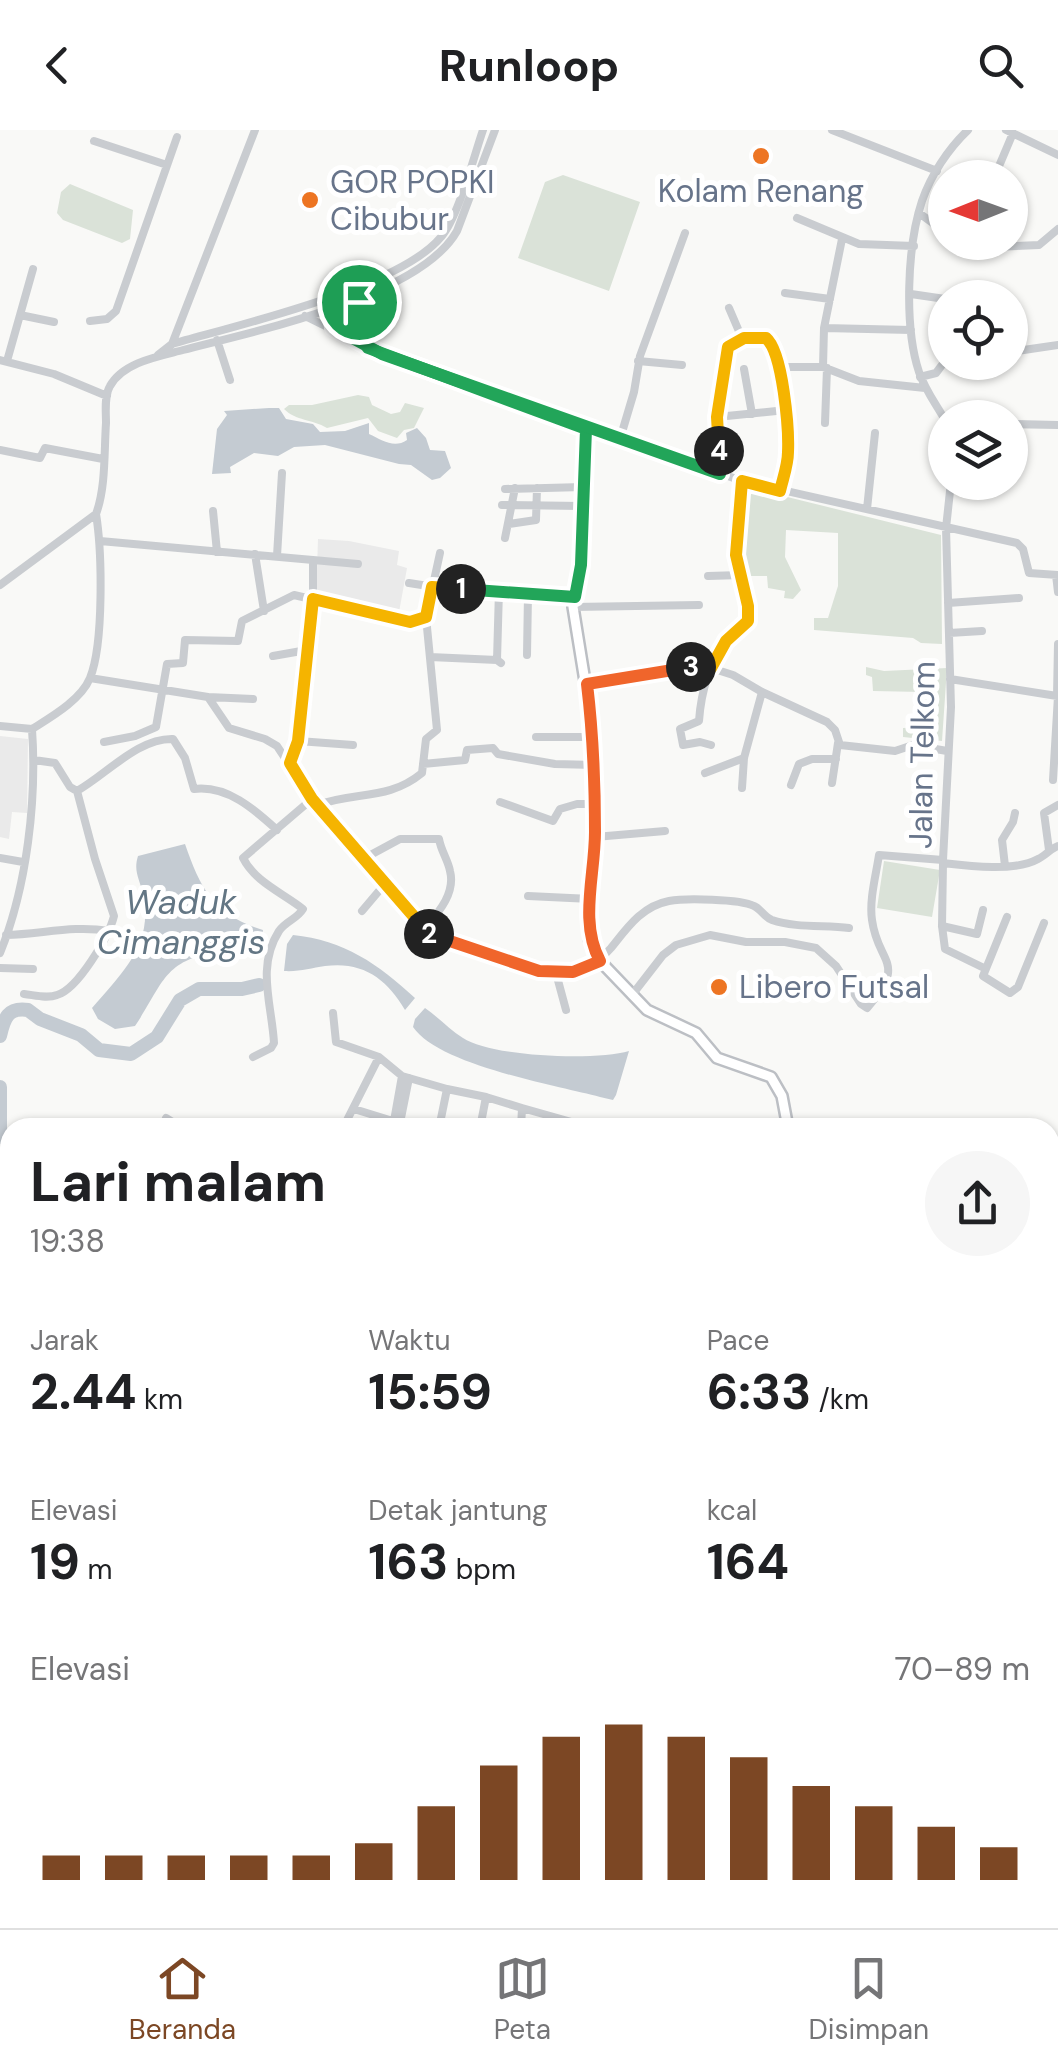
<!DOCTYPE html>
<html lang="id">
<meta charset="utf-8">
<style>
:root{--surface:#fff;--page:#f6f6f6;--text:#202124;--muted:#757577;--line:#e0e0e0;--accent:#7c4724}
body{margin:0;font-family:"DM Sans",sans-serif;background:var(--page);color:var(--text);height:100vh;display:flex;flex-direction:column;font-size:38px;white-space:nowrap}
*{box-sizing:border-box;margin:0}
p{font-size:32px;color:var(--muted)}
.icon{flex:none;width:55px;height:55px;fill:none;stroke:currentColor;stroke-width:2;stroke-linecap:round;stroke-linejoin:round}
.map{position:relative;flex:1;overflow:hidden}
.details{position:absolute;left:0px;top:988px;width:1060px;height:812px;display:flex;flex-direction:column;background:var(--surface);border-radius:30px 30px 0 0;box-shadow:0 2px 8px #0004}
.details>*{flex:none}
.needle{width:65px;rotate:269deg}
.tools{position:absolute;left:928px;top:30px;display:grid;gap:20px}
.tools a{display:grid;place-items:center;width:100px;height:100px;border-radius:50%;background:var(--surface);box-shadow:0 2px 8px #0004;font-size:50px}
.pin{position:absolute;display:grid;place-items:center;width:85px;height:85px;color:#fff;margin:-42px;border:5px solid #fff;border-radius:50%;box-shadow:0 2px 10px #0007}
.km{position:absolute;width:50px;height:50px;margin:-25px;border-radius:50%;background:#222;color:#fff;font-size:28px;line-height:50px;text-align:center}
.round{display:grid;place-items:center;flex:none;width:105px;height:105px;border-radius:52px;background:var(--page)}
.headline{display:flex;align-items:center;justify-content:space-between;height:170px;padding:0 30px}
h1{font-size:55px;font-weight:700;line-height:75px}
.figures{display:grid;grid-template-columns:repeat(3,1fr);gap:15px;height:170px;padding:10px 30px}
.figures div{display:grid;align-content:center}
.figures b{font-size:50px;font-weight:700}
.figures small{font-size:28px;font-weight:400}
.figures p{font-size:28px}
.chart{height:280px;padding:20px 30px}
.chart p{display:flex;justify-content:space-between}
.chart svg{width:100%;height:180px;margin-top:10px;stroke:var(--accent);stroke-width:6}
header{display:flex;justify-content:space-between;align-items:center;height:130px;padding:0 30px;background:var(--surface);font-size:45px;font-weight:700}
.tabs{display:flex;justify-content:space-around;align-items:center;height:140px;border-top:2px solid var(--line);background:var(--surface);font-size:28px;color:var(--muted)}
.tabs a{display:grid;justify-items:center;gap:5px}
.tabs .selected{color:var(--accent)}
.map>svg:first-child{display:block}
.built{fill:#eaeaea}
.green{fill:#dae2d8}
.water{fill:#c4cbd2}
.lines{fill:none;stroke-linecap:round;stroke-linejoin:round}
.river{stroke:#c4cbd2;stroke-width:14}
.major-casing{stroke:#bcbfc4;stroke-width:14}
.minor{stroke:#c9ccd0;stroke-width:8}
.major{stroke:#fff;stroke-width:9}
.split-1-casing{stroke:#fff;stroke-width:20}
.split-2-casing{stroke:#fff;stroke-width:20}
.split-3-casing{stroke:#fff;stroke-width:20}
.split-4-casing{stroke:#fff;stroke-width:20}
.split-5-casing{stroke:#fff;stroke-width:20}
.split-1{stroke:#22a559;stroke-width:12}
.split-2{stroke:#f5b400;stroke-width:12}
.split-3{stroke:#f0652b;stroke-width:12}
.split-4{stroke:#f5b400;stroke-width:12}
.split-5{stroke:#22a559;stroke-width:12}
.poi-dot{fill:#ed7523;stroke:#fff;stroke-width:4}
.labels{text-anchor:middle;stroke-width:10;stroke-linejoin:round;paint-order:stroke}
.poi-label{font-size:32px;fill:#67748a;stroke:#fff;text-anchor:start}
.street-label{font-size:32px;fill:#67748a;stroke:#fff}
.water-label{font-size:35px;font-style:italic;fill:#637684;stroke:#fff}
</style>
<header><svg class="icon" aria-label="back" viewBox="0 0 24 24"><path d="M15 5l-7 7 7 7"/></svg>Runloop<svg class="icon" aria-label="search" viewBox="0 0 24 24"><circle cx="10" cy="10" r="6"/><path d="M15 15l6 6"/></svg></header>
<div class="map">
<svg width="1058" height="1798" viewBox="0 0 1058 1798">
<rect width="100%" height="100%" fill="#f9f9f7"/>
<!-- built -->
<path class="built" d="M318,409L349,411L399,421L397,435L407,438L399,482L316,469Z
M0,606L28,609L27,683L12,682L9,709L0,707Z"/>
<!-- green -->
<path class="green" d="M563,45L640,72L609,161L518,128L545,52Z
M70,54L133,80L130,109L122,113L63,90L57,83L61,62Z
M358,265L369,267L372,275L391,284L400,282L405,273L424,278L414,298L404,300L397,308L378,301L368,288L327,298C312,289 296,291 284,279L289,275H312Z
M743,356L941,405L942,514L921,513L913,508L814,500V488H828L838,456V403L786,400L785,427L801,460L793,469L784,468L785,461L768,458L767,446H741Z
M866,537L884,541L947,538L942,611L903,607V598L921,597V593L926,591L927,574L921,573L922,562L873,561L872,547L866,545Z
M884,731L940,740L932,787L877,778Z
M1058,1128V1292L1050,1293V1129Z"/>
<!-- water -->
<path class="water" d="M269,278H279L286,289L313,294L320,302L345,301L369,293V304C382,310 394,319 407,310L406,303L417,298L426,308L430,320L445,321L451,338L440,348L432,350L411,335L399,334L325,315L294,317L278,326L254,323L230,337L231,343L212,344L217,299L227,285L224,281Z
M185,714C201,760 214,785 263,800L260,819C246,828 237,822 221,823C164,827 163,855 135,896L115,899L98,889L92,878C122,843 154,814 143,765C140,749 133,742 138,726Z
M293,805C344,810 378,834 415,868L405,880C387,849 363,831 325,836C311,838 299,842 284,841L287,814Z
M425,878C438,887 450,900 463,908C491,927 596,931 629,921L616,965L613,970L600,967C554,955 439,935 413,897L415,889Z"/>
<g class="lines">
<!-- river -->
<path class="river" d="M0,906C4,888 8,877 28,880L40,889L81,905L99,920L131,924L157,907L180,870L199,859H242L259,855
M0,957V1007
M0,1043L10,1055
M0,1233L10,1231"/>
<!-- major casing -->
<g class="major-casing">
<path id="major" d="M586,299L581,435L573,477L594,607L595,707L589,809L600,831L647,880L696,903L717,928L771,947L782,966L788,998
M828,1798L830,1790"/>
</g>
<!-- minor -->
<path class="minor" d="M832,0L937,41
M1006,0L1058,25
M94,11L167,35
M994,48L1013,3
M919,83L945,102
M797,88L859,114L914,116
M960,112L989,124L994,117L1039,115L1058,99
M785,163L830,169
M911,164L945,169
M361,166L356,193L362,214
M729,178L741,206L766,208L774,216C783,270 793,307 780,361
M20,185L54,192
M305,186L382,224L742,351L1017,413L1023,419L1029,443L1058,445
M90,191L107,189L116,181L177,7
M824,198L911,200
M217,210L230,250
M172,214L255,0
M1010,222L1058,215
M158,225L172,214C238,195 399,158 441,107C458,88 474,26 483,0
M0,230L54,244L107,266
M7,231L33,139
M638,231L682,235
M777,237H823L859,251L925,258
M823,237L824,198L842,109
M744,239L752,284
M920,247L936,243L945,231
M717,287L786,280
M945,290C936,274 925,260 919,242C904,197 907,116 922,71C931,45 948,19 968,0
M825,293L827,238
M1010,294L1058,295
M620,309L634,262L640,226L685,103
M0,320L40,328L45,318L103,329
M721,344C719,320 714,233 730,215C732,213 741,209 744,208
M505,359L583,357
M502,375L582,376
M867,379L875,303
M213,381L217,422
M509,394L536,390L537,358
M505,408L515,358
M100,411L358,434
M255,424L264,481
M277,426L282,343
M1056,445L1058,462
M708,446L741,445
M409,453L447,459H484L575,467
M0,455L96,384C106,357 104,322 106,293C106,282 104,266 110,256C123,232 160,226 183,220C255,201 420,167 457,101L495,0
M948,473L1019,468
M573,477L699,475
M949,503L982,501
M527,525L528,464
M273,526L307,520
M430,527L497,530L501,533
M497,530L499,460
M90,548L208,567L229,598L265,609L277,616L312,669L423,801L432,807C484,826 567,870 611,818C627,798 642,776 669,771C685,768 740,769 754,776C761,779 764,787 772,790C795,798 825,795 849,798
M950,549L1057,566L1058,514
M587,554L675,539L711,538L733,545L762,562L827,592L835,600L840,615L895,621L913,615L947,621
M208,567L253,569
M0,596L32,599C51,587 81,570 90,548C104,514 102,421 96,384
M536,607H594
M298,611L353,615
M104,612L135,606L156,597L167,534L183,533L185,510L238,511L242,491L294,465L409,492L426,487
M711,615L700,612L683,615L680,599L699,591C701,563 709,534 726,512C733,503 742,498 749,489L736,425L742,351
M290,633L298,611L313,469V430
M423,634L465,630L467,620L493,618L498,624L555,634L595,635
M705,643L744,628
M1053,650L1058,566
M832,653L838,613
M791,655L799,634L812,629H836
M742,658L744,628L762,562
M77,661C107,644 138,608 173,609L185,628L194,659C227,655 254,679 277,700
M500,672L553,691L560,679L577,674H595
M318,675C355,661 388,671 422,643L426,609L437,600L426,487L440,423
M595,707L665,701
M1049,720L1044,683L1058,675
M0,728L23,732
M363,729L400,709H439C441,721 448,730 450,741C456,764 437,784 423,801
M943,730L951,577L946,398L951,352
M943,733L942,796L945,819L984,838
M1005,736L1002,710L1013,692L1015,683
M528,766L591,769
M362,781L384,755
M1007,787L983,846L1010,863L1018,857L1044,793
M942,796L977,804L983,780
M6,805C42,804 74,795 109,801
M0,823C27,757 37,669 32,599
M0,838L33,839
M556,843L566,880
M24,864C34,865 47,869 57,865C78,859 109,806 114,786L95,729L77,661L70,657L55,633L34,630
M632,865L663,825L676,815L710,805L746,812H785L816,818L836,836L861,874L867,878C908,831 878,835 872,790C869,770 876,745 879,725L943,730V733C968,736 1015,742 1038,729C1045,726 1050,719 1058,716
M333,883L336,912L379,927L402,946L447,959L439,998
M253,927L271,918L274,913C272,875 256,837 279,801C286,791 297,789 303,779C283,763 255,752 243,728L312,669
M447,959L486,967L480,998
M486,967L522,978L521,998
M522,978L575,993
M354,979L396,992
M166,988L182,998
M343,998L379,927
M395,998L394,991L402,946
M399,998L409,948
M0,1060L6,1072L0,1090
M0,1133H10
M1,1206L10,1202
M1050,1249L1058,1247
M0,1281L6,1292
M1050,1320L1058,1321
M0,1332H10
M1051,1384L1058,1355
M0,1407L10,1408
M0,1433L10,1434
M0,1458L10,1462
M0,1486L10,1488
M0,1537L10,1536
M1050,1560H1058
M0,1627L10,1624
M1056,1650H1058
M0,1671L10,1686
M0,1702L10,1696
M1050,1727H1058
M0,1755L10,1750
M1058,1759V1765
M530,1790L570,1798
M714,1790L725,1798
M958,1796L970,1798
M284,1798L286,1790
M444,1798V1791L545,1798
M582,1798L583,1790
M603,1798L606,1790
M767,1798L769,1790
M842,1798L843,1790
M920,1798V1790"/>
<!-- major -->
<use href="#major" class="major"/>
</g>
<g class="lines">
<!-- split-1 casing -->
<g class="split-1-casing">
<path id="split-1" d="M359,172L357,200L368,218L586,299L581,435L575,467L461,459"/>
</g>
<!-- split-2 casing -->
<g class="split-2-casing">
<path id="split-2" d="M429,804L312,669L290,633L298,611L313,469L410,492L426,487L432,457L461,459"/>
</g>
<!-- split-3 casing -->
<g class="split-3-casing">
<path id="split-3" d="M429,804L539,841L573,842L600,831C579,792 595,745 595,702C595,652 593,604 587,554L691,537"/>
</g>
<!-- split-4 casing -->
<g class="split-4-casing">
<path id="split-4" d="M691,537L711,538L726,511L748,491V476L736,425L742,351L780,361C783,348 788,335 788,322C789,300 783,222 766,208H744L728,217L717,287L719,321"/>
</g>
<!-- split-5 casing -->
<g class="split-5-casing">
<path id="split-5" d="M359,172L362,166L332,178L334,198L382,224L720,344L719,321"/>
</g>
<!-- split-1 -->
<use href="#split-1" class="split-1"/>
<!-- split-2 -->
<use href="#split-2" class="split-2"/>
<!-- split-3 -->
<use href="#split-3" class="split-3"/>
<!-- split-4 -->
<use href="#split-4" class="split-4"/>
<!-- split-5 -->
<use href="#split-5" class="split-5"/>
</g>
<!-- markers -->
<g class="poi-dot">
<circle cx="761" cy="26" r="10"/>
<circle cx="310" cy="70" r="10"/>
<circle cx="719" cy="857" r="10"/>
</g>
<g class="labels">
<!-- poi labels -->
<g class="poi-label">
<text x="330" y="63">GOR POPKI<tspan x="330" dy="37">Cibubur</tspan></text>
<text x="761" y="72" text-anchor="middle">Kolam Renang</text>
<text x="739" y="868">Libero Futsal</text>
</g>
<!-- street labels -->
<g class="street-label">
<text transform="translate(922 625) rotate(-89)" y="11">Jalan Telkom</text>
</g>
<!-- water labels -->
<g class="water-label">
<text x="181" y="784">Waduk<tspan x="181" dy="40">Cimanggis</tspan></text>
</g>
</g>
</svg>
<div class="tools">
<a><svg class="needle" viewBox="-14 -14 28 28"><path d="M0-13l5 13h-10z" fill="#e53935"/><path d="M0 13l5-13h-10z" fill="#757577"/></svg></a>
<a><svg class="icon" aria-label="locate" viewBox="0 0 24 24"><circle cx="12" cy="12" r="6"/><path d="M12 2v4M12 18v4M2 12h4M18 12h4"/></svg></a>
<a><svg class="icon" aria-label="layers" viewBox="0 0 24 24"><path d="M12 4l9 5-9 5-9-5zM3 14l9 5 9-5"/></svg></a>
</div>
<div class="pin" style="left:359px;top:172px;background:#1e9e55"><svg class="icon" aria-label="arrive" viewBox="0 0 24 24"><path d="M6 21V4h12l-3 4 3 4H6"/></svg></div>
<b class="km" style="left:461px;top:459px">1</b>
<b class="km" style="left:429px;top:804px">2</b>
<b class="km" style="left:691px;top:537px">3</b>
<b class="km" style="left:719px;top:321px">4</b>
<section class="details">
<div class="headline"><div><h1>Lari malam</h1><p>19:38</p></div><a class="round"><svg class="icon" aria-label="share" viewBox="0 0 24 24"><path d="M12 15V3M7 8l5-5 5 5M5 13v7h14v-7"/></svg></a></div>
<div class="figures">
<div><p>Jarak</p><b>2.44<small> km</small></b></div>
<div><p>Waktu</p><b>15:59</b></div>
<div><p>Pace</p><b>6:33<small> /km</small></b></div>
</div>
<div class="figures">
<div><p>Elevasi</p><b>19<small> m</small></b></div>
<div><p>Detak jantung</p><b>163<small> bpm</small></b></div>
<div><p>kcal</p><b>164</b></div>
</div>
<div class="chart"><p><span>Elevasi</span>70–89 m</p>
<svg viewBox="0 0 160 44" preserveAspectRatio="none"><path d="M5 44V38M15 44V38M25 44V38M35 44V38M45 44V38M55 44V35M65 44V26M75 44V16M85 44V9M95 44V6M105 44V9M115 44V14M125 44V21M135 44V26M145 44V31M155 44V36"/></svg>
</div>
</section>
</div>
<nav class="tabs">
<a class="selected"><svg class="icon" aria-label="home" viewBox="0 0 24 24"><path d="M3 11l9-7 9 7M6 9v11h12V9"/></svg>Beranda</a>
<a><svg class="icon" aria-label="map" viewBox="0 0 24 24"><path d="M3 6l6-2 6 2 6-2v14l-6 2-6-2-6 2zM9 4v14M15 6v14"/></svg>Peta</a>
<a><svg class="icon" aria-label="saved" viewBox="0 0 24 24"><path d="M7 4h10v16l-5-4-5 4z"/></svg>Disimpan</a>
</nav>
